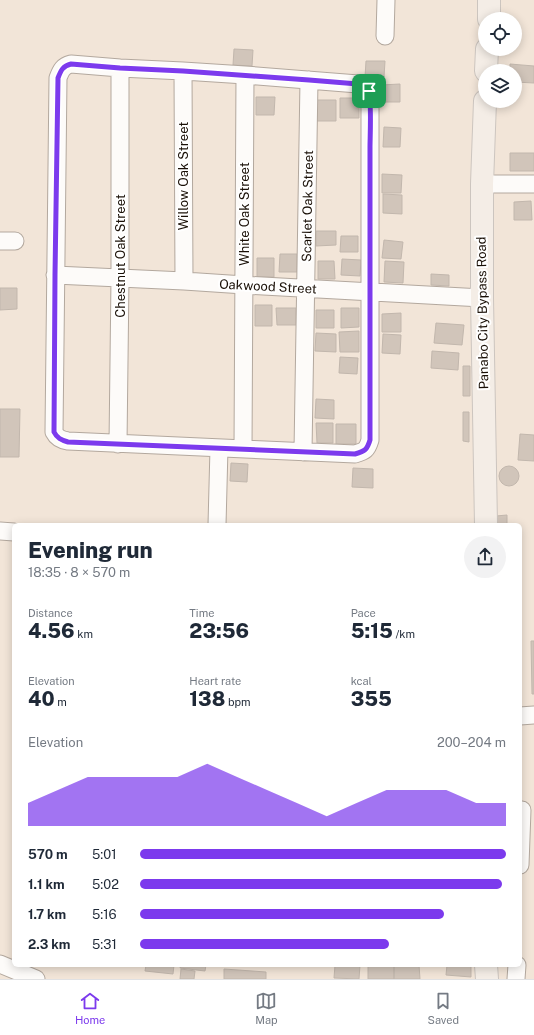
<!DOCTYPE html>
<meta charset="utf-8">
<style>
:root{--surface:#fff;--page:#f2f2f3;--text:#1f2937;--muted:#747a83;--line:#e0e1e3;--accent:#7c3aed}
body{margin:0;font-family:"Public Sans",sans-serif;background:var(--page);color:var(--text);height:100vh;display:flex;flex-direction:column;font-size:15px;white-space:nowrap}
*{box-sizing:border-box;margin:0}
p{font-size:13px;color:var(--muted)}
.icon{flex:none;width:22px;height:22px;fill:none;stroke:currentColor;stroke-width:2;stroke-linecap:round;stroke-linejoin:round}
.map{position:relative;flex:1;overflow:hidden}
.details{position:absolute;left:12px;top:523px;width:510px;height:444px;display:flex;flex-direction:column;background:var(--surface);border-radius:6px;box-shadow:0 2px 10px #0003}
.details>*{flex:none}
.controls{position:absolute;left:478px;top:12px;display:grid;gap:8px}
.controls a{display:grid;place-items:center;width:44px;height:44px;border-radius:50%;background:var(--surface);box-shadow:0 2px 10px #0003;font-size:20px}
.pin{position:absolute;display:grid;place-items:center;width:34px;height:34px;color:#fff;margin:-17px;border-radius:8px;box-shadow:0 2px 6px #0006}
.round{display:grid;place-items:center;flex:none;width:42px;height:42px;border-radius:21px;background:var(--page)}
.overview{display:flex;align-items:center;justify-content:space-between;height:68px;padding:0 16px}
h1{font-size:22px;font-weight:800;line-height:30px}
.metrics{display:grid;grid-template-columns:repeat(3,1fr);gap:6px;height:68px;padding:4px 16px}
.metrics div{display:grid;align-content:center}
.metrics b{font-size:20px;font-weight:800}
.metrics small{font-size:11px;font-weight:400}
.metrics p{font-size:11px}
.chart{height:112px;padding:8px 16px}
.chart p{display:flex;justify-content:space-between}
.chart svg{width:100%;height:72px;margin-top:4px;fill:var(--accent);opacity:.7}
ul{padding:0 16px;list-style:none;font-size:13px}
li{display:grid;grid-template-columns:64px 48px 1fr;align-items:center;height:30px}
li i{height:10px;border-radius:5px;background:var(--accent)}
.tabs{display:flex;justify-content:space-around;align-items:center;height:56px;border-top:1px solid var(--line);background:var(--surface);font-size:11px;color:var(--muted)}
.tabs a{display:grid;justify-items:center;gap:2px}
.tabs .on{color:var(--accent)}
.map>svg:first-child{display:block}
.building{fill:#d1c5ba;stroke:#c2b7ad}
.lines{fill:none;stroke-linecap:round;stroke-linejoin:round}
.minor-casing{stroke:#b3a89e;stroke-width:19}
.major-casing{stroke:#ccc5bf;stroke-width:24}
.minor{stroke:#fdfbf9;stroke-width:17}
.major{stroke:#f4ede6;stroke-width:22}
.cycleway-casing{stroke:#fff;stroke-width:6}
.cycleway{stroke:#e8590c;stroke-width:4}
.route-casing{stroke:#fff;stroke-width:8}
.route{stroke:#7c3aed;stroke-width:5}
.labels{text-anchor:middle;stroke-width:4;stroke-linejoin:round;paint-order:stroke}
.street-label{font-size:13px;fill:#190f06;stroke:#fff}
</style>
<div class="map">
<svg width="534" height="979" viewBox="0 0 534 979">
<rect width="100%" height="100%" fill="#f2e5d8"/>
<!-- building -->
<path class="building" d="M234,49L253,50L252,66L233,65Z
M366,61H385L384,77H365Z
M510,64L534,66V83L515,82V71H510Z
M400,84V102H382L381,85Z
M256,97H275L274,115H256Z
M340,98H359V118H340Z
M316,100H336V121H316Z
M384,127L401,128L400,147H383Z
M510,153H534V171H510Z
M382,174L402,175L401,193H382Z
M383,194L402,195V214L383,213Z
M531,201L532,220H514V202Z
M316,231H336V245L316,246Z
M341,236H358V252H340Z
M384,240L403,242L401,259L382,258Z
M280,254H297V272H279Z
M257,258H274V277H257Z
M342,259L361,260L360,276L341,275Z
M318,261H334L335,279H318Z
M385,261L404,262L403,283L384,282Z
M431,274L449,275V286L431,285Z
M0,288H17V309L0,310Z
M255,305H272V326H255Z
M276,308H296V325H277Z
M341,308H359V327L341,328Z
M316,310H334V328H316Z
M401,313V332H382V314Z
M436,323L464,325L462,345L434,343Z
M359,331V352H340L339,332Z
M316,333L336,334V352L315,351Z
M383,334L401,335L400,354L382,353Z
M432,351L459,353L458,370L431,368Z
M340,357L358,358L357,374L339,373Z
M463,366H470V396H463Z
M316,399L334,400V419L315,418Z
M0,409H20L19,457H0Z
M463,412H469V442L463,441Z
M316,423H333V443H317Z
M336,424H356V444H336Z
M520,434L534,435V461L518,460Z
M231,463L248,464L247,482L230,481Z
M499 476a10 10 0 1 1 20 0a10 10 0 1 1-20 0Z
M353,468L373,469V488L352,487Z
M507,515V525H496V516Z
M531,641H534V694H532Z
M146,965H174L173,974L145,971Z
M181,965H206L205,971L180,968Z
M335,965H360L359,979L334,978Z
M368,965H394V979H368Z
M394,965H419L420,979H394Z
M447,965H471V977L446,975Z
M181,969L195,971L194,979H180Z
M224,969L266,972V979H224Z"/>
<g class="lines">
<!-- minor casing -->
<g class="minor-casing">
<path id="minor" d="M385,36L386,0
M71,64L120,68L183,71L245,75L358,84C367,87 369,89 370,99V440C367,450 365,451 355,454L68,441C61,440 57,438 54,432L58,78C61,70 63,66 71,64Z
M183,71L184,281
M482,184H534
M0,241H15
M55,275L184,281L244,285L482,298
M118,444L120,278V68
M243,449L245,75
M303,452L309,80
M217,525L219,448
M0,531L14,532
M520,716L534,715
M520,865L522,810
M0,964L36,979
M516,979L517,965"/>
</g>
<!-- major casing -->
<g class="major-casing">
<path id="major" d="M489,19V0
M486,71L487,49
M485,101L482,184V298L486,525
M486,965L487,979"/>
</g>
<!-- minor -->
<use href="#minor" class="minor"/>
<!-- major -->
<use href="#major" class="major"/>
<!-- cycleway casing -->
<g class="cycleway-casing">
<path id="cycleway" d="M71,64L120,68L183,71L245,75L358,84C367,87 369,89 370,99V440C367,450 365,451 355,454L68,441C61,440 57,438 54,432L58,78C61,70 63,66 71,64Z"/>
</g>
<!-- cycleway -->
<use href="#cycleway" class="cycleway"/>
</g>
<g class="lines">
<!-- route casing -->
<g class="route-casing">
<path id="route" d="M71,64L120,68L183,71L309,80L358,84C362,85 366,86 368,90C372,96 370,137 370,147V440C367,450 365,451 355,454L68,442C61,440 57,438 54,432L55,275L58,78C61,70 63,66 71,64Z"/>
</g>
<!-- route -->
<use href="#route" class="route"/>
</g>
<g class="labels">
<!-- street labels -->
<g class="street-label">
<text transform="translate(183 176) rotate(-90)" y="5">Willow Oak Street</text>
<text transform="translate(307 206) rotate(-89)" y="5">Scarlet Oak Street</text>
<text transform="translate(244 214) rotate(-90)" y="5">White Oak Street</text>
<text transform="translate(120 256) rotate(-90)" y="5">Chestnut Oak Street</text>
<text transform="translate(268 286) rotate(3)" y="5">Oakwood Street</text>
<text transform="translate(482 313) rotate(-91)" y="5">Panabo City Bypass Road</text>
</g>
</g>
</svg>
<div class="controls">
<a><svg class="icon" aria-label="locate" viewBox="0 0 24 24"><circle cx="12" cy="12" r="6"/><path d="M12 2v4M12 18v4M2 12h4M18 12h4"/></svg></a>
<a><svg class="icon" aria-label="layers" viewBox="0 0 24 24"><path d="M12 4l9 5-9 5-9-5zM3 14l9 5 9-5"/></svg></a>
</div>
<div class="pin" style="left:369px;top:91px;background:#1e9e55"><svg class="icon" aria-label="arrive" viewBox="0 0 24 24"><path d="M6 21V4h12l-3 4 3 4H6"/></svg></div>
<section class="details">
<div class="overview"><div><h1>Evening run</h1><p>18:35 · 8 × 570 m</p></div><a class="round"><svg class="icon" aria-label="share" viewBox="0 0 24 24"><path d="M12 15V3M7 8l5-5 5 5M5 13v7h14v-7"/></svg></a></div>
<div class="metrics">
<div><p>Distance</p><b>4.56<small> km</small></b></div>
<div><p>Time</p><b>23:56</b></div>
<div><p>Pace</p><b>5:15<small> /km</small></b></div>
</div>
<div class="metrics">
<div><p>Elevation</p><b>40<small> m</small></b></div>
<div><p>Heart rate</p><b>138<small> bpm</small></b></div>
<div><p>kcal</p><b>355</b></div>
</div>
<div class="chart"><p><span>Elevation</span>200–204 m</p>
<svg viewBox="0 0 160 44" preserveAspectRatio="none"><path d="M0 44V30L10 22L20 14L30 14L40 14L50 14L60 6L70 14L80 22L90 30L100 38L110 30L120 22L130 22L140 22L150 30L160 30V44z"/></svg>
</div>
<ul>
<li><b>570 m</b>5:01<i style="width:100%"></i></li>
<li><b>1.1 km</b>5:02<i style="width:99%"></i></li>
<li><b>1.7 km</b>5:16<i style="width:83%"></i></li>
<li><b>2.3 km</b>5:31<i style="width:68%"></i></li>
</ul>
</section>
</div>
<nav class="tabs">
<a class="on"><svg class="icon" aria-label="home" viewBox="0 0 24 24"><path d="M3 11l9-7 9 7M6 9v11h12V9"/></svg>Home</a>
<a><svg class="icon" aria-label="map" viewBox="0 0 24 24"><path d="M3 6l6-2 6 2 6-2v14l-6 2-6-2-6 2zM9 4v14M15 6v14"/></svg>Map</a>
<a><svg class="icon" aria-label="saved" viewBox="0 0 24 24"><path d="M7 4h10v16l-5-4-5 4z"/></svg>Saved</a>
</nav>
